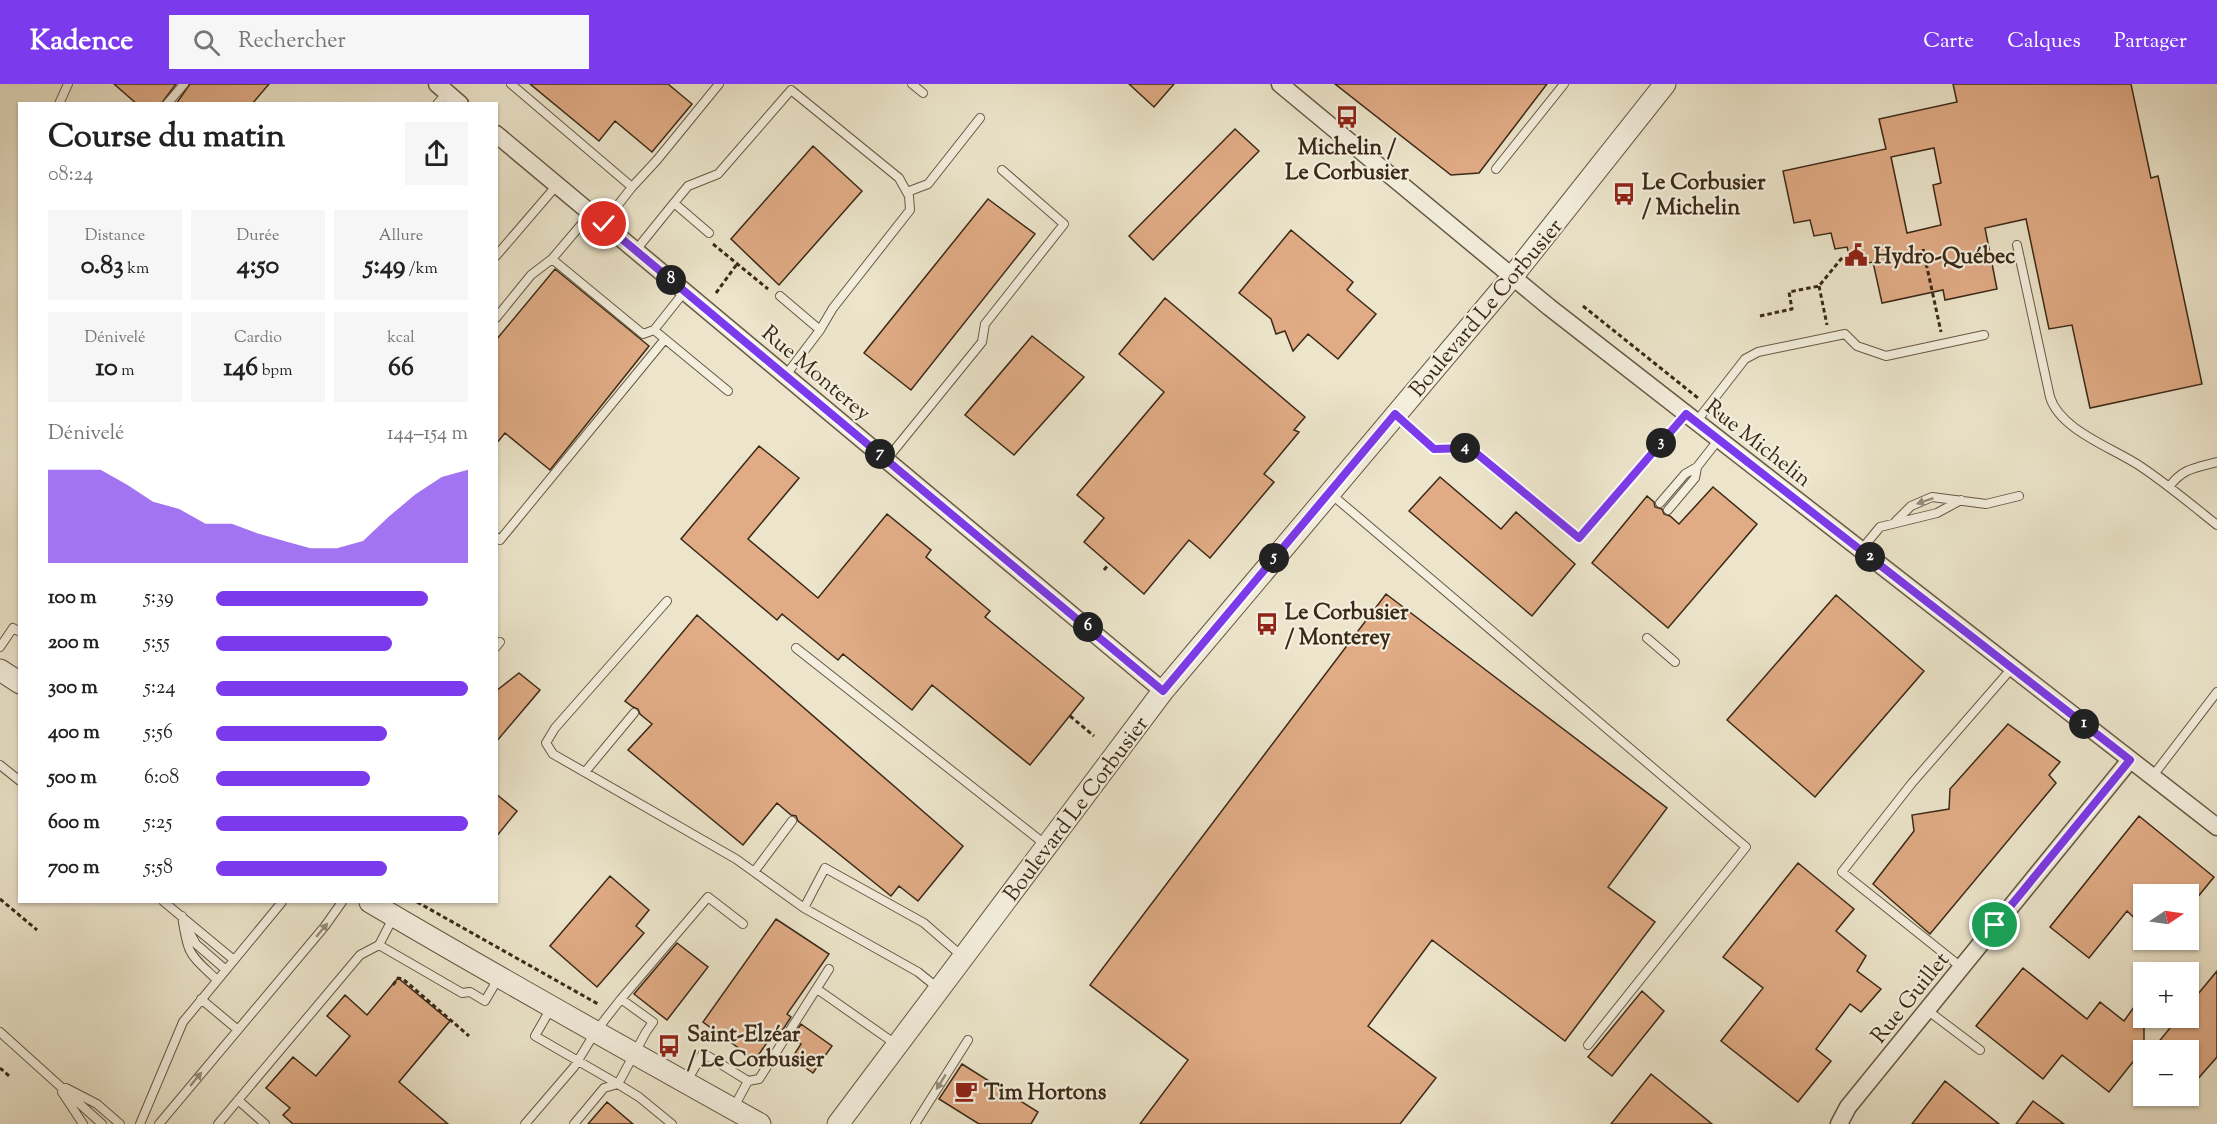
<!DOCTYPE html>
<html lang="fr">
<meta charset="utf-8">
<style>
:root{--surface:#fff;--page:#f6f6f6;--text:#222;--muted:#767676;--accent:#7c3aed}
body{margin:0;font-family:"Sorts Mill Goudy",serif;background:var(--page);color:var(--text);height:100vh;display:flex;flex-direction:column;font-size:22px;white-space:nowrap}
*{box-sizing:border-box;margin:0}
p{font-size:20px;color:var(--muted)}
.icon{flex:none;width:33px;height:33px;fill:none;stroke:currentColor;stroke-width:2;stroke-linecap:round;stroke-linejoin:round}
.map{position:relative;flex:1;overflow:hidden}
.drawer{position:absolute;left:18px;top:18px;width:480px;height:801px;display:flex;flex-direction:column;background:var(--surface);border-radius:0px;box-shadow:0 2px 4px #0004}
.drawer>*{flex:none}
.needle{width:39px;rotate:77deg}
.tools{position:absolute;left:2133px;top:800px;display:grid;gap:12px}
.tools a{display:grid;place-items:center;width:66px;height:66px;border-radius:0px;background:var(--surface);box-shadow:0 2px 4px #0004;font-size:30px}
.pin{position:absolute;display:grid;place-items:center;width:51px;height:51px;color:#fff;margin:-26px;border:3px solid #fff;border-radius:50%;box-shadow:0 2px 6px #0007}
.km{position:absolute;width:30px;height:30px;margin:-15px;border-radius:50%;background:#222;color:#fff;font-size:16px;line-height:30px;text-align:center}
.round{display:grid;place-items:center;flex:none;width:63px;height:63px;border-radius:0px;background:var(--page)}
.summary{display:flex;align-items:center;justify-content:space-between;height:102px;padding:0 30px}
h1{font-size:33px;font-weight:700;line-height:45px}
.metrics{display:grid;grid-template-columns:repeat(3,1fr);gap:9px;height:102px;padding:6px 30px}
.metrics div{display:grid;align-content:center;border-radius:0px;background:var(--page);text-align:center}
.metrics b{font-size:26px;font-weight:700}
.metrics small{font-size:16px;font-weight:400}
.metrics p{font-size:16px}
.chart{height:168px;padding:12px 30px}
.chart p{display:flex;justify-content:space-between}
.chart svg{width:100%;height:108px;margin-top:6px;fill:var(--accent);opacity:.7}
ul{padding:0 30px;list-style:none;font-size:20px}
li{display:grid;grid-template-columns:96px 72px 1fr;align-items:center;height:45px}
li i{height:15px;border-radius:8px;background:var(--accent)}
header{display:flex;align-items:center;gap:36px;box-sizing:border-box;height:84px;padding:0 30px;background:var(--accent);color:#fff}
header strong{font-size:28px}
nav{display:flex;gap:33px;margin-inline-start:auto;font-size:21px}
.search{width:420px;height:54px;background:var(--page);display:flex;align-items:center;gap:15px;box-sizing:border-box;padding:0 21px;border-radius:0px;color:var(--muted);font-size:22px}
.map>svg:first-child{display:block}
.building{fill:#e0ab85;stroke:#3b2917;stroke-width:1.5;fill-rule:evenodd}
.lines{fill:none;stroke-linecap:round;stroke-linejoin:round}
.service-casing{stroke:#675844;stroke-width:10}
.minor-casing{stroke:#675844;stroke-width:19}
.tertiary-casing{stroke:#675844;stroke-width:23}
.path{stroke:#3b2917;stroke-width:3;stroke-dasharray:4.5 3;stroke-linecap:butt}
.service{stroke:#f3eedd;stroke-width:8}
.minor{stroke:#f3eedd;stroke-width:16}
.tertiary{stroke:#f3eedd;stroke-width:21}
.oneway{fill:#978c7a}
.route-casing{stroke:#fff;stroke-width:12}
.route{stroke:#7c3aed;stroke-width:8}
.labels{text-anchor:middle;stroke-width:4.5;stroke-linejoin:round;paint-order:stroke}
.poi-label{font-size:22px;font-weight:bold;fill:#3b2917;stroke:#f3eedd;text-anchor:start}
.street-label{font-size:22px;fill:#3b2917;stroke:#f3eedd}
</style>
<header>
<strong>Kadence</strong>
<div class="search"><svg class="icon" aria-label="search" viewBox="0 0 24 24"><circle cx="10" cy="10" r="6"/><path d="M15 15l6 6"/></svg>Rechercher</div>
<nav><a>Carte</a><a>Calques</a><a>Partager</a></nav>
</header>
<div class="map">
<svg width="2217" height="1040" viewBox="0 0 2217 1040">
<rect width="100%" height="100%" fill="#ece5cb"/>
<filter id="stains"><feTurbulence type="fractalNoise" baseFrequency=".00333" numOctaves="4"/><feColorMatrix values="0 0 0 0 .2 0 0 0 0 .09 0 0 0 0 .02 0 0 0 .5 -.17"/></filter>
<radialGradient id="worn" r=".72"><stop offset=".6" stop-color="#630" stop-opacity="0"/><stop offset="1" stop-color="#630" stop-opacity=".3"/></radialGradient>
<!-- building -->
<path class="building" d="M114,0H176L161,20H137Z
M190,0H269L252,20H176Z
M530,0H668L692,20L652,68L615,37L599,57Z
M1129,0H1174L1154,23Z
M1335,0H1547L1479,89L1451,91Z
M1953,0H2131L2151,94L2158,92L2202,300L2090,324L2072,241L2049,245L2026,135L1985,144L1997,205L1945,216L1943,206L1882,219L1873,178L1852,182L1847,163L1835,165L1831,149L1814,152L1810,136L1794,139L1783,87L1886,65L1879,35L1957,18ZM1934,64L1941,99L1933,101L1941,141L1907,149L1891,73Z
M1235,45L1259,67L1153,176L1129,152Z
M813,62L862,107L779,201L731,155Z
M988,115L1035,150L911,306L864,269Z
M1291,146L1353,198L1347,206L1376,230L1338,275L1308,250L1293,267L1285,247L1276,250L1271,235L1239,209Z
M555,185L649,262L550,386L505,349L496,360V256Z
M1165,214L1305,333L1294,346L1299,348L1264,390L1274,398L1210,474L1189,456L1144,510L1084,458L1104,434L1077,411L1164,308L1119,270Z
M1032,252L1084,293L1014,371L965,331Z
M759,362L799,394L748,455L818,514L887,430L931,466L926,473L990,527L985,533L1084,614L1030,681L932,601L912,626L843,570L838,576L782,530L777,536L681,455Z
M1440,393L1501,445L1516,428L1575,480L1532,532L1409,427Z
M1713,403L1757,440L1668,544L1592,479L1647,412L1654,418L1655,423L1662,425L1664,430L1670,432L1679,440Z
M1386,510L1667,724L1608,803L1655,838L1565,957L1432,856L1368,942L1436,994L1400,1040H1140L1188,976L1090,901Z
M1836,511L1924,587L1815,713L1727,636Z
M697,531L963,762L918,817L899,802L891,812L798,737L796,732L791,731L777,719L743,761L628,666L652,640L640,630L638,625L633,623L625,617Z
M519,589L540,606L496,658V607Z
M2008,640L2060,678L2049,691L2056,699L1930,850L1873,800L1914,747L1912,731L1949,725L1950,705Z
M496,710L517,727L496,753Z
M2139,732L2214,793L2188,825V810H2144V843L2127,827L2089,874L2050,843Z
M1798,779L1854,825L1836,847L1866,872L1857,887L1881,905L1861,928L1850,920L1816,965L1831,977L1798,1018L1721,957L1763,904L1723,873Z
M610,792L649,826L636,842L644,849L597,903L550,862Z
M776,835L829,870L787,930L791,933L782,947L777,944L755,976L703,938Z
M677,859L708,883L667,936L634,910Z
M2023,884L2087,935L2100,918L2124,937L2144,909V964L2109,1008L2062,971L2043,995L1976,942Z
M2217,887V973L2188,1006V966H2152L2179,933H2188V922Z
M398,894L450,937L399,998L448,1040H293L283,1031L290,1024L266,1004L293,973L316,992L350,952L327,932L345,911L367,931Z
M1642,907L1664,927L1612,992L1588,973Z
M801,940L832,962L813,989L792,974L801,960L792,954Z
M962,980L1038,1028L1031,1040H979L939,1015Z
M1651,990L1712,1040H1611Z
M1945,997L1999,1040H1912Z
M2033,1017L2064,1040H2016Z
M607,1018L633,1040H588Z"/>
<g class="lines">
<!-- service casing -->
<g class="service-casing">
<path id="service" d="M511,0L632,103L604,139
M912,0L923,9
M59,20L68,0
M167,20L184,0
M437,20L447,9
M1496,85L1564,0
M632,103L657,76L719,0
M907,108L928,100L980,34
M674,119L688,102L718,90L791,6L899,94L909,112L910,126L833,224L820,246
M591,129L552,175L643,250L654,246L685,207
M2017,161L2050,313C2060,346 2113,364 2140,382C2167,400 2192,421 2217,441
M636,166L674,119L709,149
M496,172L557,101
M780,212L820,246L786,291
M496,234L531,191L552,175
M654,246L728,307
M1395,330L1434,365L1470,364L1579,454L1686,330
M1696,338L1745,275L1758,268L1845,250L1857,262L1886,272L1984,251
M887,375L982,258L985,240L1064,140L1002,86
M2169,403C2183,384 2195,384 2217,378
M1331,410L1746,763L1588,961
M1660,419L1685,390L1697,383
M1668,426L1695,394L1697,383L1719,355
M1895,438L1911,422L1932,413L1986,420L2019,412
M496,453L500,456L665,255
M1861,466L1880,443L1937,429L1961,416
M667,517L555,644L546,659L553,670L736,775L804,824
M1647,554L1675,578
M0,563L13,544L20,548
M496,563L500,558
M796,564L1046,761
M0,681L20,697
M585,688L634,629
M2152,693L2217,608
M754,788L792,737
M164,818L234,876
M182,832C188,872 189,869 217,896
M394,832L379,861L462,909L470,908L485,917L499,893
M186,842L196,860L226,886
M1961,883L1842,788L1912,699L2012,584
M817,905L897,961
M939,905L918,888L804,824L825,784L924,839L963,873
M201,915L238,946
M621,915L708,813L743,840
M551,924L535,952L618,1000
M1927,926L1980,966
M0,948L102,1040
M687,997L703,969L748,997L734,1023
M748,997L759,995L829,885
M66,1004L97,1020L120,1040
M62,1008L83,1040
M238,1016L265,1040
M140,1040L183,938L282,818
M159,1040L325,842L342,818
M218,1040L360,871L379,861
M525,1040L574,983L596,947L621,915L653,938L646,948L618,1000L639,1013L672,1040
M574,1040L604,1004L618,1000
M915,1040L968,956"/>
</g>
<!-- minor casing -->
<g class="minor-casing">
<path id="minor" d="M437,0L460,20
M1280,0L1549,223L2217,743
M496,50L1163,607
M1839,1040L1848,1023L2130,676"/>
</g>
<!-- tertiary casing -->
<g class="tertiary-casing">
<path id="tertiary" d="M0,586L20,599
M370,818C499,894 629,967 760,1040
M838,1040L1163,607L1512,193L1665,0"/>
</g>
<!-- path -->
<path class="path" d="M713,160L768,205
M1923,165L1941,248
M1819,202L1827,241
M716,209L737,180
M1583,222L1698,314
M1760,232L1792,225L1789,208L1819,202L1841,175L1850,172
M1718,329L1735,343
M1104,486L1109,480
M1070,632L1094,652
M0,815L37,846
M417,818L598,920
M393,901L398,894L403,895L469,952
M0,984L9,992"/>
<!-- service -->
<use href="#service" class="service"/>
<!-- minor -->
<use href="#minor" class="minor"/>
<!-- tertiary -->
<use href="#tertiary" class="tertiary"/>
</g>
<!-- one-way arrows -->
<defs><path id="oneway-solid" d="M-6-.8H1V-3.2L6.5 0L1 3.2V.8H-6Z" transform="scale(1.5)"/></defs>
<g class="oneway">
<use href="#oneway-solid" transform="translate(1925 417) rotate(161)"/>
<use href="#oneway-solid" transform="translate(322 846) rotate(-50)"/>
<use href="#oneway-solid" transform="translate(196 995) rotate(-50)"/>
<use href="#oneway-solid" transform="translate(941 998) rotate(122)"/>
</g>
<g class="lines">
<!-- route casing -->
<g class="route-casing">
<path id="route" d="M604,140L1163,607L1395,330L1434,365L1470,364L1579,454L1686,330L2130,676L1995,841"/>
</g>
<!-- route -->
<use href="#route" class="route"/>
</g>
<!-- icons -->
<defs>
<g id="bus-bare" transform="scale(1.8)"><path d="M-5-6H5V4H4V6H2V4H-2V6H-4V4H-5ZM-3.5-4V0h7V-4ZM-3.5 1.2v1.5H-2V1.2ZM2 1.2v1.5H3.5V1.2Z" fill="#8f2418" stroke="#f3eedd" stroke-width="2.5" paint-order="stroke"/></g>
<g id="civic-bare" transform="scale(1.8)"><path d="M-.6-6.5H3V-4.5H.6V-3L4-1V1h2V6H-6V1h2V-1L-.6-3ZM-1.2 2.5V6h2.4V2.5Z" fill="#8f2418" stroke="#f3eedd" stroke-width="2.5" paint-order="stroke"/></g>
<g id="cafe-bare" transform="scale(1.8)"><path d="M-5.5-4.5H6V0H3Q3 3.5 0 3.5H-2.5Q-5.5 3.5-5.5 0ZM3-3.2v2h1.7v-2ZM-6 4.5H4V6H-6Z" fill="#8f2418" stroke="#f3eedd" stroke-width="2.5" paint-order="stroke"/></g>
</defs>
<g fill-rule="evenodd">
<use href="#bus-bare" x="1347" y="33"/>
<use href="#bus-bare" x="1624" y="110"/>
<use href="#civic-bare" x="1856" y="171"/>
<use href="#bus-bare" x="1267" y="540"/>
<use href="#bus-bare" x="669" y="962"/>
<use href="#cafe-bare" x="966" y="1007"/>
</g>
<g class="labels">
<!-- poi labels -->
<g class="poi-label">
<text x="1347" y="70" text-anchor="middle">Michelin /<tspan x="1347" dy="25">Le Corbusier</tspan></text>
<text x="1642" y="105">Le Corbusier<tspan x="1642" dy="25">/ Michelin</tspan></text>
<text x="1874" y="179">Hydro-Québec</text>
<text x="1285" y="535">Le Corbusier<tspan x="1285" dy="25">/ Monterey</tspan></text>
<text x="687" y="957">Saint-Elzéar<tspan x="687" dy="25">/ Le Corbusier</tspan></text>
<text x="984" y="1015">Tim Hortons</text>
</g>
<!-- street labels -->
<g class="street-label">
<text transform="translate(1485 223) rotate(-50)" y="8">Boulevard Le Corbusier</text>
<text transform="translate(817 288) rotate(40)" y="8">Rue Monterey</text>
<text transform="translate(1759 358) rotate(38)" y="8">Rue Michelin</text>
<text transform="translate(1075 724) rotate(-53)" y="8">Boulevard Le Corbusier</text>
<text transform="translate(1909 913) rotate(-51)" y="8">Rue Guillet</text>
</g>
</g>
<rect width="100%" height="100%" filter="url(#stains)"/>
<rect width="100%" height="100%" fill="url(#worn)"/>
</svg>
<div class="tools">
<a><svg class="needle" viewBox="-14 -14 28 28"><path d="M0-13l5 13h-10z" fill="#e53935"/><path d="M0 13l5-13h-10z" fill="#767676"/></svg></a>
<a>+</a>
<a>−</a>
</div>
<div class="pin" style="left:1995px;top:841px;background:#1e9e55"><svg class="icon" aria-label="arrive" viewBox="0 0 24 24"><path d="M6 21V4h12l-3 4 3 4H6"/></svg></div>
<div class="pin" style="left:604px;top:140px;background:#d93025"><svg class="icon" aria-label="check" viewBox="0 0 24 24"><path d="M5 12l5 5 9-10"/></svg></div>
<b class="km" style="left:2084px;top:640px">1</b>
<b class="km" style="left:1870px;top:473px">2</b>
<b class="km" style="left:1661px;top:359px">3</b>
<b class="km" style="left:1465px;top:364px">4</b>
<b class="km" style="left:1274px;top:474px">5</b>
<b class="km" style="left:1088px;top:543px">6</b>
<b class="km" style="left:880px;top:370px">7</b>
<b class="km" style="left:671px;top:196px">8</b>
<section class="drawer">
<div class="summary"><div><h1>Course du matin</h1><p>08:24</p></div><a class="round"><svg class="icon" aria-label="share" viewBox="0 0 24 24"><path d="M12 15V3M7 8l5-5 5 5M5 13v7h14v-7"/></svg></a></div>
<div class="metrics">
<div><p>Distance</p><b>0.83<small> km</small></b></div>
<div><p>Durée</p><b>4:50</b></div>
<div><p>Allure</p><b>5:49<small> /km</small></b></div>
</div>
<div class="metrics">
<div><p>Dénivelé</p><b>10<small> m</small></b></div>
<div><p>Cardio</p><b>146<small> bpm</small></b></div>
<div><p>kcal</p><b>66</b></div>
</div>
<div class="chart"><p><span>Dénivelé</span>144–154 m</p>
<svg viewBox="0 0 160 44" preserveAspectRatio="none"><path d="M0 44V6L10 6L20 6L30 12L40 19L50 22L60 28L70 28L80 32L90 35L100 38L110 38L120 35L130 25L140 16L150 9L160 6V44z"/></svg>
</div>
<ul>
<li><b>100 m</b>5:39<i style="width:84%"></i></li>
<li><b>200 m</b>5:55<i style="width:70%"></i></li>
<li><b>300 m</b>5:24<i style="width:100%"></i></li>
<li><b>400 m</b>5:56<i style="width:68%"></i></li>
<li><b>500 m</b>6:08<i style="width:61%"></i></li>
<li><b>600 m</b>5:25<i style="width:100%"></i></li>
<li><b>700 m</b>5:58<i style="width:68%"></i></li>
</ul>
</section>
</div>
